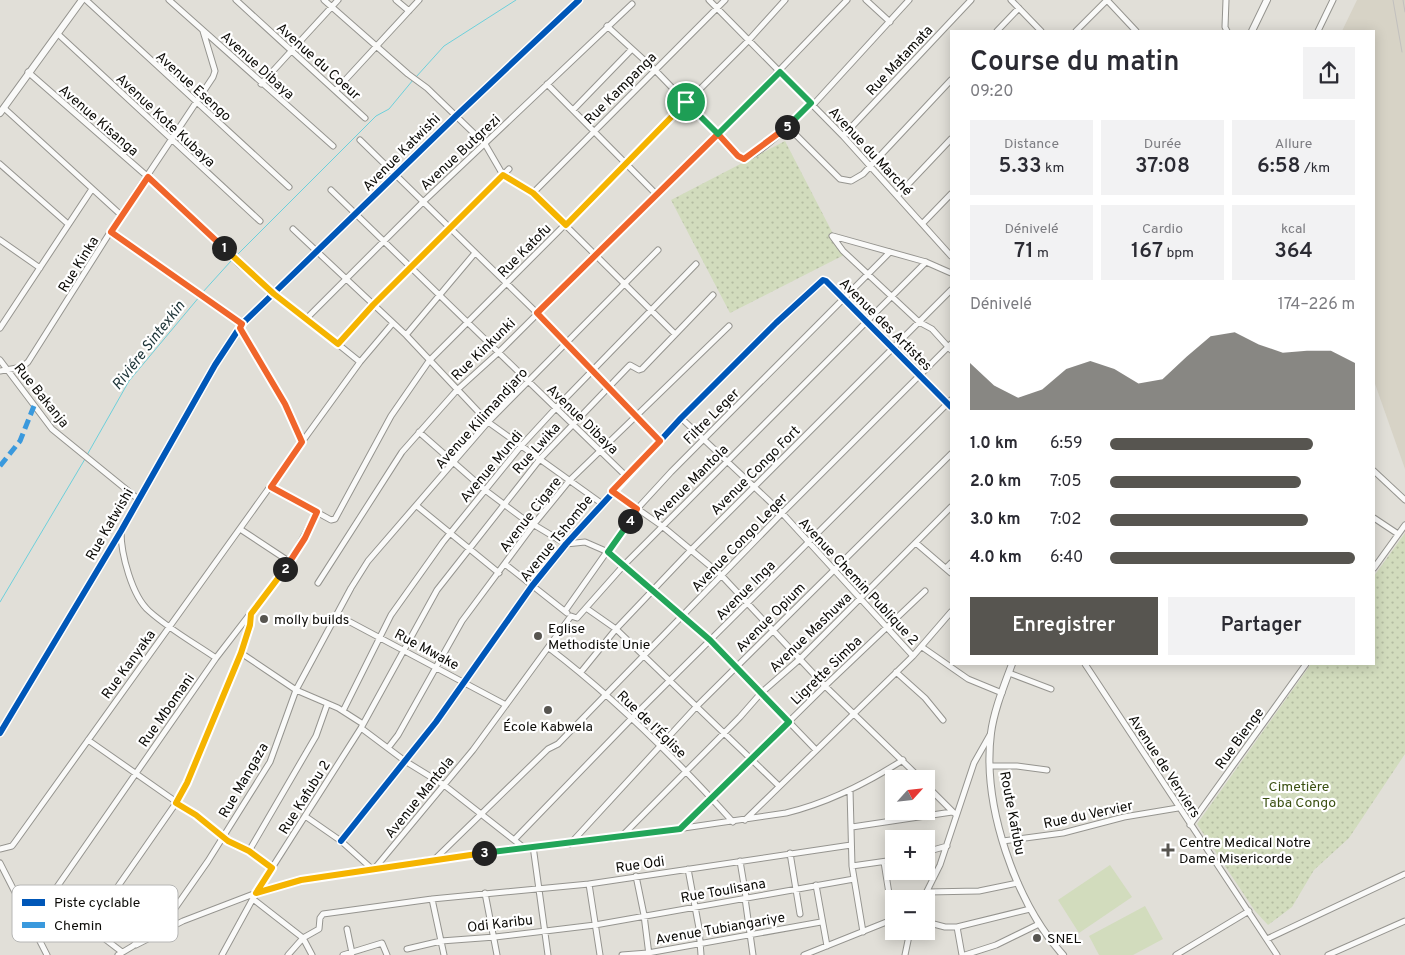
<!DOCTYPE html>
<html lang="fr">
<meta charset="utf-8">
<style>
:root{--surface:#fff;--page:#f2f2f3;--text:#2b2b33;--muted:#7c7c81;--accent:#575550}
body{margin:0;font-family:Overpass,sans-serif;background:var(--page);color:var(--text);height:100vh;display:flex;flex-direction:column;font-size:19px;white-space:nowrap}
*{box-sizing:border-box;margin:0}
p{font-size:16px;color:var(--muted)}
.icon{flex:none;width:28px;height:28px;fill:none;stroke:currentColor;stroke-width:2;stroke-linecap:round;stroke-linejoin:round}
.map{position:relative;flex:1;overflow:hidden}
.details{position:absolute;left:950px;top:30px;width:425px;height:635px;display:flex;flex-direction:column;background:var(--surface);border-radius:0px;box-shadow:0 2px 12px #0003}
.details>*{flex:none}
.needle{width:32px;rotate:63deg}
.buttons{position:absolute;left:885px;top:770px;display:grid;gap:10px}
.buttons a{display:grid;place-items:center;width:50px;height:50px;border-radius:0px;background:var(--surface);box-shadow:0 2px 12px #0003;font-size:25px}
.pin{position:absolute;display:grid;place-items:center;width:42px;height:42px;color:#fff;margin:-21px;border:2px solid #fff;border-radius:50%;box-shadow:0 1px 5px #0007}
.km{position:absolute;width:25px;height:25px;margin:-12px;border-radius:50%;background:#222;color:#fff;font-size:14px;line-height:25px;text-align:center}
.round{display:grid;place-items:center;flex:none;width:52px;height:52px;border-radius:0px;background:var(--page)}
.summary{display:flex;align-items:center;justify-content:space-between;height:85px;padding:0 20px}
h1{font-size:28px;font-weight:600;line-height:38px}
.stats{display:grid;grid-template-columns:repeat(3,1fr);gap:8px;height:85px;padding:5px 20px}
.stats div{display:grid;align-content:center;border-radius:0px;background:var(--page);text-align:center}
.stats b{font-size:21px;font-weight:600}
.stats small{font-size:14px;font-weight:400}
.stats p{font-size:14px}
.chart{height:140px;padding:10px 20px}
.chart p{display:flex;justify-content:space-between}
.chart svg{width:100%;height:90px;margin-top:5px;fill:var(--accent);opacity:.7}
.button{display:flex;gap:10px;margin-top:auto;padding:10px 20px}
.button a{flex:1;height:58px;border-radius:0px;background:var(--accent);color:#fff;font-size:20px;font-weight:600;line-height:58px;text-align:center}
.button a+a{background:var(--page);color:var(--text)}
ul{padding:0 20px;list-style:none;font-size:16px}
li{display:grid;grid-template-columns:80px 60px 1fr;align-items:center;height:38px}
li i{height:12px;border-radius:6px;background:var(--accent)}
.map>svg:first-child{display:block}
.built{fill:#d7d3c6}
.grass{fill:url(#grass-dots)}
.green{fill:#d2dcbd}
.lines{fill:none;stroke-linecap:round;stroke-linejoin:round}
.stream{stroke:#6dd0db;stroke-width:1}
.minor-casing{stroke:#95948f;stroke-width:7}
.major-casing{stroke:#95948f;stroke-width:8}
.minor{stroke:#fafaf9;stroke-width:5}
.major{stroke:#fafaf9;stroke-width:6}
.rail{stroke:#c2c0be;stroke-width:1}
.quiet{stroke:#3a99dd;stroke-width:5;stroke-dasharray:10 5;stroke-linecap:butt}
.cycleway-casing{stroke:#fff;stroke-width:9}
.cycleway{stroke:#0057b8;stroke-width:6}
.split-1-casing{stroke:#fff;stroke-width:10}
.split-2-casing{stroke:#fff;stroke-width:10}
.split-3-casing{stroke:#fff;stroke-width:10}
.split-4-casing{stroke:#fff;stroke-width:10}
.split-5-casing{stroke:#fff;stroke-width:10}
.split-6-casing{stroke:#fff;stroke-width:10}
.split-1{stroke:#f5b400;stroke-width:6}
.split-2{stroke:#f0652b;stroke-width:6}
.split-3{stroke:#f5b400;stroke-width:6}
.split-4{stroke:#22a559;stroke-width:6}
.split-5{stroke:#f0652b;stroke-width:6}
.split-6{stroke:#22a559;stroke-width:6}
.poi-dot{fill:#575550;stroke:#fff;stroke-width:2}
.labels{text-anchor:middle;stroke-width:4.5;stroke-linejoin:round;paint-order:stroke}
.street-label{font-size:14px;fill:#0c0b07;stroke:#fff}
.poi-label{font-size:14px;fill:#0c0b07;stroke:#fff;text-anchor:start}
.park-label{font-size:14px;fill:#3b5012;stroke:#fff}
.water-label{font-size:15px;font-style:italic;fill:#1d3438;stroke:#fff}
.key{fill:#fff;stroke:#b6b6b5;stroke-width:1}
.key-label{font-size:14px;fill:#0c0b07}
</style>
<div class="map">
<svg width="1405" height="955" viewBox="0 0 1405 955">
<defs>
<pattern id="grass-dots" width="8" height="8" patternUnits="userSpaceOnUse" patternTransform="scale(1.25)"><rect width="8" height="8" fill="#d2dcbd"/><path d="M2 2h.1M6 6h.1" fill="none" stroke="#b3bba1" stroke-width="1.8" stroke-linecap="round"/></pattern>
</defs>
<rect width="100%" height="100%" fill="#e1dfd8"/>
<!-- built -->
<path class="built" d="M1357,0H1405V469L1374,381V31H1342Z"/>
<!-- grass -->
<path class="grass" d="M785,141L844,255L730,313L671,200Z
M1405,533V754L1349,838L1314,870L1292,907L1268,925L1255,911L1197,824L1311,664H1374V576Z"/>
<!-- green -->
<path class="green" d="M1110,865L1132,897L1079,933L1058,900Z
M1145,906L1163,939L1133,955H1099L1089,936Z"/>
<g class="lines">
<!-- stream -->
<path class="stream" d="M416,77L444,46L516,0
M234,258L376,116L389,109L413,80
M202,293L231,261
M87,455L129,381L200,296
M0,602L85,459"/>
<!-- minor casing -->
<g class="minor-casing">
<path id="minor" d="M86,0L289,187
M169,0L333,146
M236,0L365,118
M324,0L408,74L427,88L485,144L503,175L533,193L675,334
M396,0L409,11
M709,0L843,136L951,256
M866,0L890,22
M1011,0L1041,31
M1107,0L1136,31
M1226,0L1225,27L1227,31
M607,26L654,69L741,159C755,161 800,115 811,103
M997,31L1019,8
M1076,31L1107,0
M1318,31L1333,0
M58,34L260,221
M28,72L148,177L240,265L360,362
M261,84L338,0
M547,84L656,194
M336,90L419,0
M813,105L909,0
M4,108L121,215
M573,110L632,49
M788,127L840,179L851,181L863,174L951,80
M843,136L971,0
M360,140L537,313L660,441
M0,164L68,224
M331,190L626,476
M533,193L725,0
M898,195L951,139
M923,223L951,194
M293,229L406,335L488,422L601,503
M111,232L242,324
M832,236L843,251L919,322L932,329L951,350
M833,236L926,262L951,273
M0,240L40,268
M306,319L423,202L632,4
M0,328L92,189
M240,328L285,404L302,442
M406,335L475,253
M338,344L373,305L509,169
M0,360L52,429L138,499
M0,371L22,367L28,362L121,215L213,77L215,71L203,31
M681,418L782,513L913,656
M419,432L485,490L521,517L566,544L585,542L608,552L624,565L710,640L816,750
M1374,471L1405,500
M271,487L331,520L335,519L391,416L429,361L748,41L785,0
M612,491L662,526L721,575L825,686L921,779
M417,506L499,573
M1374,518L1398,534
M240,529L290,562
M121,532C121,554 132,596 149,611C169,629 194,643 216,658
M916,543L951,573
M505,564L567,613
M946,568L951,563
M1374,568L1405,525
M318,583L402,452L457,390L499,352L718,134L847,0
M586,608L616,629L779,786
M565,611L637,509L671,472L890,252
M337,615L506,705
M922,647L968,679L1002,693
M549,648C616,699 677,760 733,822
M241,653L296,690L338,708L363,724
M1085,664L1277,955
M581,672L616,629L691,550L951,290
M896,672L925,698L943,720
M1009,673L1051,689
M343,711L391,615L443,542L521,446L556,408L696,264
M361,728L405,761L444,785L523,847
M0,733L121,531L215,365L242,324L456,116L579,0
M88,740L195,815L228,841L249,851L271,869
M388,748L398,735L462,621L534,524L569,481L729,326
M991,766H1017L1047,770
M926,785L954,813
M850,790L852,866L863,932
M305,816L341,841L371,868
M745,820L913,656L951,612
M1190,825L1306,664
M852,827L952,812
M680,829L825,686L925,591
M621,837L740,717L761,693L801,658L951,507
M514,840L631,719L951,400
M341,841L436,722L532,586L566,544L681,418L776,323L823,280L826,281L951,407
M1003,841L1063,833L1124,817L1178,808
M570,844L696,707L951,454
M533,846L548,955
M0,849L12,846L15,842L302,442L360,362L393,323
M249,851L316,736L327,705
M926,852L947,846
M790,853L800,914
M436,858L548,749L558,744L782,513L951,344
M740,861L746,897
M884,862L893,919
M0,863L47,955
M852,866L894,860
M375,868L473,750L571,616L577,618L624,565L926,262
M688,869L699,928L701,955
M636,876L644,915L649,955
M589,884L600,955
M816,885L827,946
M927,892L979,891L1018,883
M485,893L497,955
M50,897L122,952
M745,898L753,955
M253,899L303,938L312,955
M432,899L444,955
M923,899L940,865L974,763L991,733
M26,913L43,906L50,897L216,658L290,562L317,512
M926,922L945,927H957L1030,909
M957,927L962,955
M89,928L176,803L187,783L241,653L250,625L251,614
M347,929L352,953
M1267,939L1405,874
M136,945L183,921L256,893L301,880L436,859L533,846L609,839L786,813C828,803 867,783 903,760
M407,949L441,941L495,937L595,925L854,879
M118,955L133,946L142,937L164,924L208,861L270,762L296,690L351,588L368,561L488,422L658,250
M222,955L256,893L361,728L437,590L540,459L628,367L630,365L639,370L642,369L713,295
M288,955L303,938L319,929L320,918L323,914L432,899L589,884L851,845
M343,955L382,943L387,955
M622,955L648,953L821,922
M804,955L894,919
M905,955L910,931
M965,955L996,945L1039,924
M1176,955L1249,911
M1328,955L1405,921"/>
</g>
<!-- major casing -->
<g class="major-casing">
<path id="major" d="M1252,31L1267,0
M0,113L82,0
M1012,664C1004,686 994,710 991,733C982,805 1015,902 1063,955"/>
</g>
<!-- minor -->
<use href="#minor" class="minor"/>
<!-- major -->
<use href="#major" class="major"/>
<!-- rail -->
<path class="rail" d="M1393,0L1402,52
M1403,0L1405,12"/>
<!-- quiet -->
<path class="quiet" d="M0,466L20,441L34,406"/>
<!-- cycleway casing -->
<g class="cycleway-casing">
<path id="cycleway" d="M0,733L121,531L215,365L242,324L456,116L579,0
M341,841L436,722L532,586L566,544L681,418L776,323L823,280L826,281L951,407"/>
</g>
<!-- cycleway -->
<use href="#cycleway" class="cycleway"/>
</g>
<g class="lines">
<!-- split-1 casing -->
<g class="split-1-casing">
<path id="split-1" d="M224,248L274,294L338,344L373,305L503,175L533,193L566,225L686,102"/>
</g>
<!-- split-2 casing -->
<g class="split-2-casing">
<path id="split-2" d="M224,248L148,177L111,232L242,324L240,328L285,404L302,442L271,487L317,512L305,538L285,569"/>
</g>
<!-- split-3 casing -->
<g class="split-3-casing">
<path id="split-3" d="M285,569L251,614L250,625L241,653L187,783L176,803L196,815L228,841L249,851L272,868L256,893L301,880L484,853"/>
</g>
<!-- split-4 casing -->
<g class="split-4-casing">
<path id="split-4" d="M484,853L680,829L789,722L710,640L608,552L630,521"/>
</g>
<!-- split-5 casing -->
<g class="split-5-casing">
<path id="split-5" d="M630,521L637,509L612,491L660,441L537,313L718,134L738,156L744,159L787,127"/>
</g>
<!-- split-6 casing -->
<g class="split-6-casing">
<path id="split-6" d="M686,102L718,134L780,72L811,103L787,127"/>
</g>
<!-- split-1 -->
<use href="#split-1" class="split-1"/>
<!-- split-2 -->
<use href="#split-2" class="split-2"/>
<!-- split-3 -->
<use href="#split-3" class="split-3"/>
<!-- split-4 -->
<use href="#split-4" class="split-4"/>
<!-- split-5 -->
<use href="#split-5" class="split-5"/>
<!-- split-6 -->
<use href="#split-6" class="split-6"/>
</g>
<!-- markers -->
<g class="poi-dot">
<circle cx="264" cy="619" r="5"/>
<circle cx="538" cy="636" r="5"/>
<circle cx="548" cy="710" r="5"/>
<path d="M1165.5 842.5h5v5h5v5h-5v5h-5v-5h-5v-5h5z"/>
<circle cx="1037" cy="938" r="5"/>
</g>
<g class="labels">
<!-- street labels -->
<g class="street-label">
<text transform="translate(899 60) rotate(-47)" y="5">Rue Matamata</text>
<text transform="translate(319 61) rotate(42)" y="5">Avenue du Coeur</text>
<text transform="translate(258 65) rotate(42)" y="5">Avenue Dibaya</text>
<text transform="translate(194 86) rotate(42)" y="5">Avenue Esengo</text>
<text transform="translate(620 88) rotate(-45)" y="5">Rue Kampanga</text>
<text transform="translate(99 120) rotate(41)" y="5">Avenue Kisanga</text>
<text transform="translate(166 120) rotate(43)" y="5">Avenue Kote Kubaya</text>
<text transform="translate(871 151) rotate(47)" y="5">Avenue du Marché</text>
<text transform="translate(401 152) rotate(-45)" y="5">Avenue Katwishi</text>
<text transform="translate(460 152) rotate(-43)" y="5">Avenue Butgrezi</text>
<text transform="translate(524 250) rotate(-45)" y="5">Rue Katofu</text>
<text transform="translate(78 264) rotate(-58)" y="5">Rue Kinka</text>
<text transform="translate(886 324) rotate(45)" y="5">Avenue des Artistes</text>
<text transform="translate(483 349) rotate(-44)" y="5">Rue Kinkunki</text>
<text transform="translate(42 395) rotate(51)" y="5">Rue Bakanja</text>
<text transform="translate(711 416) rotate(-45)" y="5">Filtre Leger</text>
<text transform="translate(481 418) rotate(-48)" y="5">Avenue Kilimandjaro</text>
<text transform="translate(583 419) rotate(44)" y="5">Avenue Dibaya</text>
<text transform="translate(536 448) rotate(-48)" y="5">Rue Lwika</text>
<text transform="translate(491 466) rotate(-50)" y="5">Avenue Mundi</text>
<text transform="translate(755 470) rotate(-45)" y="5">Avenue Congo Fort</text>
<text transform="translate(690 482) rotate(-45)" y="5">Avenue Mantola</text>
<text transform="translate(530 514) rotate(-52)" y="5">Avenue Cigare</text>
<text transform="translate(109 524) rotate(-60)" y="5">Rue Katwishi</text>
<text transform="translate(556 538) rotate(-51)" y="5">Avenue Tshombe</text>
<text transform="translate(739 542) rotate(-46)" y="5">Avenue Congo Leger</text>
<text transform="translate(859 581) rotate(47)" y="5">Avenue Chemin Publique 2</text>
<text transform="translate(745 590) rotate(-45)" y="5">Avenue Inga</text>
<text transform="translate(770 617) rotate(-45)" y="5">Avenue Opium</text>
<text transform="translate(810 632) rotate(-44)" y="5">Avenue Mashuwa</text>
<text transform="translate(427 649) rotate(28)" y="5">Rue Mwake</text>
<text transform="translate(128 664) rotate(-54)" y="5">Rue Kanyaka</text>
<text transform="translate(826 670) rotate(-44)" y="5">Ligrette Simba</text>
<text transform="translate(166 710) rotate(-55)" y="5">Rue Mbomani</text>
<text transform="translate(652 724) rotate(44)" y="5">Rue de l'Église</text>
<text transform="translate(1239 738) rotate(-54)" y="5">Rue Bienge</text>
<text transform="translate(1165 766) rotate(57)" y="5">Avenue de Verviers</text>
<text transform="translate(243 780) rotate(-60)" y="5">Rue Mangaza</text>
<text transform="translate(304 797) rotate(-58)" y="5">Rue Kafubu 2</text>
<text transform="translate(419 797) rotate(-51)" y="5">Avenue Mantola</text>
<text transform="translate(1013 813) rotate(79)" y="5">Route Kafubu</text>
<text transform="translate(1088 814) rotate(-12)" y="5">Rue du Vervier</text>
<text transform="translate(640 864) rotate(-8)" y="5">Rue Odi</text>
<text transform="translate(723 890) rotate(-10)" y="5">Rue Toulisana</text>
<text transform="translate(500 923) rotate(-7)" y="5">Odi Karibu</text>
<text transform="translate(720 928) rotate(-10)" y="5">Avenue Tubiangariye</text>
</g>
<!-- poi labels -->
<g class="poi-label">
<text x="274" y="624">molly builds</text>
<text x="548" y="633">Eglise<tspan x="548" dy="16">Methodiste Unie</tspan></text>
<text x="548" y="731" text-anchor="middle">École Kabwela</text>
<text x="1179" y="847">Centre Medical Notre<tspan x="1179" dy="16">Dame Misericorde</tspan></text>
<text x="1047" y="943">SNEL</text>
</g>
<!-- park labels -->
<g class="park-label">
<text x="1299" y="791">Cimetière<tspan x="1299" dy="16">Taba Congo</tspan></text>
</g>
<!-- water labels -->
<g class="water-label">
<text transform="translate(148 345) rotate(-52)" y="5">Riviére Sintexkin</text>
</g>
</g>
<!-- legend -->
<rect x="12" y="885" width="166" height="57" rx="8" class="key"/>
<rect x="22" y="899" width="23" height="7" fill="#0057b8"/>
<rect x="22" y="922" width="23" height="6" fill="#3a99dd"/>
<g class="key-label">
<text x="54" y="907">Piste cyclable</text>
<text x="54" y="930">Chemin</text>
</g>
</svg>
<div class="buttons">
<a><svg class="needle" viewBox="-14 -14 28 28"><path d="M0-13l5 13h-10z" fill="#e53935"/><path d="M0 13l5-13h-10z" fill="#7c7c81"/></svg></a>
<a>+</a>
<a>−</a>
</div>
<div class="pin" style="left:686px;top:102px;background:#1e9e55"><svg class="icon" aria-label="arrive" viewBox="0 0 24 24"><path d="M6 21V4h12l-3 4 3 4H6"/></svg></div>
<b class="km" style="left:224px;top:248px">1</b>
<b class="km" style="left:285px;top:569px">2</b>
<b class="km" style="left:484px;top:853px">3</b>
<b class="km" style="left:630px;top:521px">4</b>
<b class="km" style="left:787px;top:127px">5</b>
<section class="details">
<div class="summary"><div><h1>Course du matin</h1><p>09:20</p></div><a class="round"><svg class="icon" aria-label="share" viewBox="0 0 24 24"><path d="M12 15V3M7 8l5-5 5 5M5 13v7h14v-7"/></svg></a></div>
<div class="stats">
<div><p>Distance</p><b>5.33<small> km</small></b></div>
<div><p>Durée</p><b>37:08</b></div>
<div><p>Allure</p><b>6:58<small> /km</small></b></div>
</div>
<div class="stats">
<div><p>Dénivelé</p><b>71<small> m</small></b></div>
<div><p>Cardio</p><b>167<small> bpm</small></b></div>
<div><p>kcal</p><b>364</b></div>
</div>
<div class="chart"><p><span>Dénivelé</span>174–226 m</p>
<svg viewBox="0 0 160 44" preserveAspectRatio="none"><path d="M0 44V21L10 32L20 38L30 34L40 24L50 20L60 24L70 31L80 29L90 18L100 8L110 6L120 12L130 16L140 15L150 15L160 21V44z"/></svg>
</div>
<ul>
<li><b>1.0 km</b>6:59<i style="width:83%"></i></li>
<li><b>2.0 km</b>7:05<i style="width:78%"></i></li>
<li><b>3.0 km</b>7:02<i style="width:81%"></i></li>
<li><b>4.0 km</b>6:40<i style="width:100%"></i></li>
</ul>
<div class="button"><a>Enregistrer</a><a>Partager</a></div>
</section>
</div>
